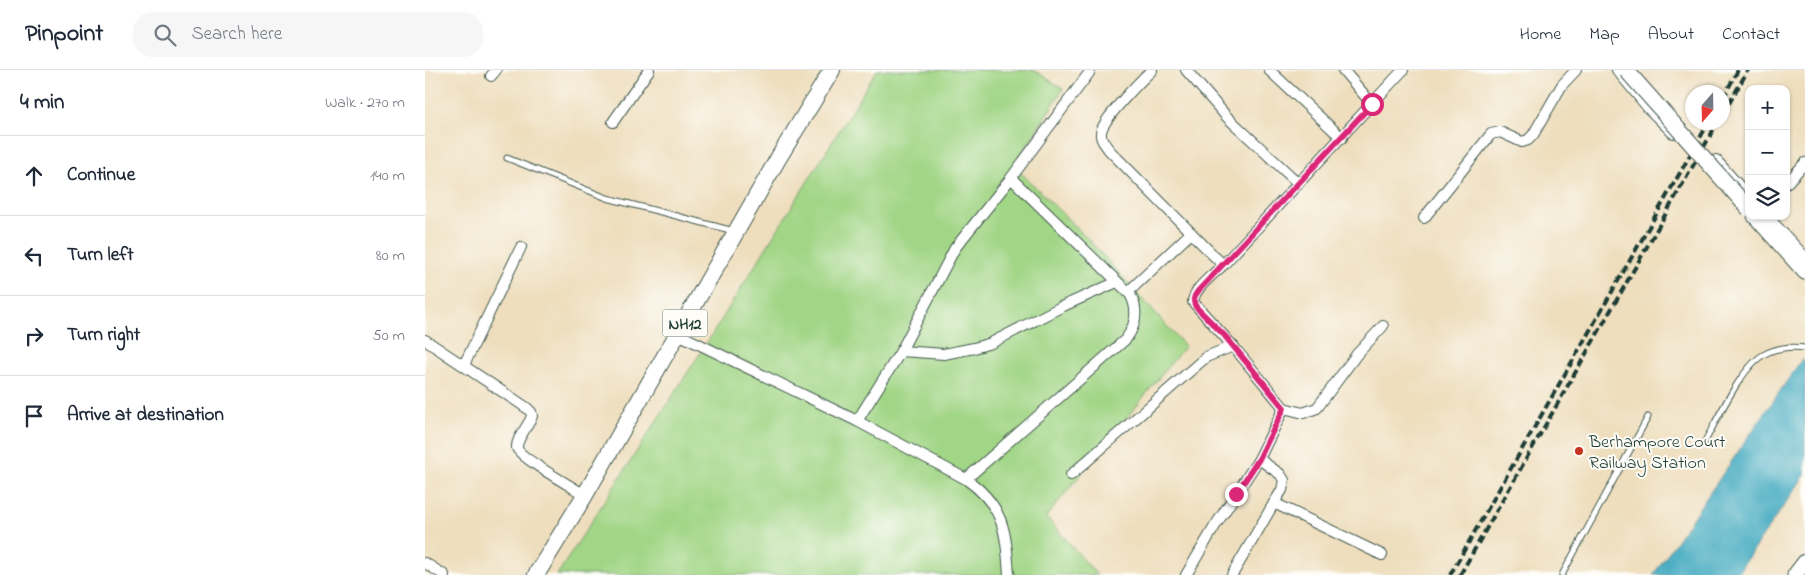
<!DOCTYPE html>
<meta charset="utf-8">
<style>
:root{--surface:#fff;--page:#f6f6f7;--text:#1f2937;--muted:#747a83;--line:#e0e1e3}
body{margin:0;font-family:"Indie Flower",sans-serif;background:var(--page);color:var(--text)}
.controls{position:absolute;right:15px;top:15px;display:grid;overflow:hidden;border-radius:10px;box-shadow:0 1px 4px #0004}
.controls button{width:45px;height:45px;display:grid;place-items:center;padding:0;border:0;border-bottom:1px solid var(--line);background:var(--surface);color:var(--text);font:25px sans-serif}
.compass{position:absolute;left:1260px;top:15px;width:45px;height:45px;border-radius:50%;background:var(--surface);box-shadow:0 1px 4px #0004;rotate:200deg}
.stop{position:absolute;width:15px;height:15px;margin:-11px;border:4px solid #db2777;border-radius:50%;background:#fff}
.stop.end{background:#db2777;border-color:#fff;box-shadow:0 1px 5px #0008}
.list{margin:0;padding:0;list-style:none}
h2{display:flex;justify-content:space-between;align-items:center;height:65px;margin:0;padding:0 20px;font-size:21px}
h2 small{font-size:16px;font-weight:400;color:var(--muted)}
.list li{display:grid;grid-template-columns:32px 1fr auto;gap:15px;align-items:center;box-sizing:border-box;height:80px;padding:0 20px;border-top:1px solid var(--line)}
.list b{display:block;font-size:19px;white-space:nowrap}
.list em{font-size:16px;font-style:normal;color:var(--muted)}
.icon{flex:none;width:28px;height:28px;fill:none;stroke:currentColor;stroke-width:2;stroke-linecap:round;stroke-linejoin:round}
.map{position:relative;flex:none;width:1380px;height:505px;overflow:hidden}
header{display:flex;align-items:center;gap:30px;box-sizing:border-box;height:70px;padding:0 25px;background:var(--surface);border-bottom:1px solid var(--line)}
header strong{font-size:24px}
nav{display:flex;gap:28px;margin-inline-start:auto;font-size:18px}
.search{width:350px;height:45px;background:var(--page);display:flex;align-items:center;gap:12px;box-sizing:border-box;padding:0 18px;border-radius:20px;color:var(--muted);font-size:19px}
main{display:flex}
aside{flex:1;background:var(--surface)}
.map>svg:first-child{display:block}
.green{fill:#a2d687;stroke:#608a5e}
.water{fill:#40a9c0;stroke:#30737a}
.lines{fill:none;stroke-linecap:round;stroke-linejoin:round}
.lane-casing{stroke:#3e5549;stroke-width:7}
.street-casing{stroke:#3e5549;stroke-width:12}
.secondary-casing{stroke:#3e5549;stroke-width:17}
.primary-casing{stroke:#3e5549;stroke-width:18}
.lane{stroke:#fff;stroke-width:5}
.street{stroke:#fff;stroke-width:10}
.secondary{stroke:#fff;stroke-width:15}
.primary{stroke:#fff;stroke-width:16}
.rail{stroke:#1f3d34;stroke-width:4;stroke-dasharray:8 4;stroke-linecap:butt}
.secondary-bridge-casing{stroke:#3e5549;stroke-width:17;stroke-linecap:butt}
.secondary-bridge{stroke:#fff;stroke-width:15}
.route{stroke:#db2777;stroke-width:6}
.poi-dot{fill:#c8321e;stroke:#fdfcf7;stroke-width:2}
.labels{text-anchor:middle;stroke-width:4;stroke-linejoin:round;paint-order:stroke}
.shield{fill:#fdfcf7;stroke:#62766e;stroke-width:1}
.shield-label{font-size:16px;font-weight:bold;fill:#1f3d34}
.poi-label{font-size:18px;fill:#1f3d34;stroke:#fdfcf7;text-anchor:start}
</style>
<header>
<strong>Pinpoint</strong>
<div class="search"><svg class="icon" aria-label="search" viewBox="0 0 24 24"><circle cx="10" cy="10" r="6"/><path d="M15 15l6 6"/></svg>Search here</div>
<nav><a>Home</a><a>Map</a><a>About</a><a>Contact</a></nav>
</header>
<main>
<aside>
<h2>4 min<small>Walk · 270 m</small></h2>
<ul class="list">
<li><svg class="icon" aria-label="ahead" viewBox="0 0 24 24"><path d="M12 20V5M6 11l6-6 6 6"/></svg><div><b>Continue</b></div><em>140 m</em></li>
<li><svg class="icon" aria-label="left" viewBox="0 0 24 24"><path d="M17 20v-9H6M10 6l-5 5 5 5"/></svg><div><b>Turn left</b></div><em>80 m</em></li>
<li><svg class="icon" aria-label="right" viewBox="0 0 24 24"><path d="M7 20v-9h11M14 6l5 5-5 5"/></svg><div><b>Turn right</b></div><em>50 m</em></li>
<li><svg class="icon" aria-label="arrive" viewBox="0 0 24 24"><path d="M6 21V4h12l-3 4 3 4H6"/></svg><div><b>Arrive at destination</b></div></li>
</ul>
</aside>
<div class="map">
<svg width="1380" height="505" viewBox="0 0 1380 505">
<rect width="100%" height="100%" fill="#fdfcf7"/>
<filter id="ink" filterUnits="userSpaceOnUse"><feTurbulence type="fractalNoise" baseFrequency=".02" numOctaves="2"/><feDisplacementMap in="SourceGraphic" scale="10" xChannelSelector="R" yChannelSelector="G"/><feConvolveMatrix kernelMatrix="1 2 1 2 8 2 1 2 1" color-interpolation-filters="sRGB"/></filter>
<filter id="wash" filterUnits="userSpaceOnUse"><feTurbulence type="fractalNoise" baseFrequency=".0096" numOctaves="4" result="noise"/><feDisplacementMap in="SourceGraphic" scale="20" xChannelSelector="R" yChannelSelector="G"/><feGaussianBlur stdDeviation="1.12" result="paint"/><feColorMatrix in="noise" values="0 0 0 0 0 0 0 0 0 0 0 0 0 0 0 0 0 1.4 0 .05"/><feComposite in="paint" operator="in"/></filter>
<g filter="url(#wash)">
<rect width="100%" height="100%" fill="#eedebd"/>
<path class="green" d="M452,0H609L638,19L589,96L662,168L760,276L621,447L672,505H132L285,268Z"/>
<path class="water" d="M1377,289L1380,292V405L1311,505H1228Z"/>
</g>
<g filter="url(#ink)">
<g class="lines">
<defs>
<g id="lane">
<path d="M82,88L182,128L309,161"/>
<path d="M1279,373C1292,350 1316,298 1338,285C1350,278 1366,276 1380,278"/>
<path d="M1137,505L1223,347"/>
</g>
<g id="street">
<path d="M727,0C716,10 676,51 676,63C675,70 681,75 684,80L798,195L978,0"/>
<path d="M761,0L802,47L873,113"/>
<path d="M844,0L917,68"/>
<path d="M918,0L947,34"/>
<path d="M1192,0L1224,39L1248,63"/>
<path d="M66,6L71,0"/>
<path d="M188,52L224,0"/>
<path d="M1291,90L1324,127"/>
<path d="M1361,114L1380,93"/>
<path d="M1342,146L1380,187"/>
<path d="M999,148L1066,64L1075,62L1097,72L1103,70L1108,65L1137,15L1151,0"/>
<path d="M703,222L766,163"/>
<path d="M253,264L432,351L541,409C579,436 581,461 584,505"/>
<path d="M0,270L102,338L106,342L107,346C104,356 91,368 92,378C94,387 149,418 160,425"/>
<path d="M808,276L859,338L834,389L855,404L859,410L857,420L849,433L957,485"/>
<path d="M476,281L519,284L549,278L566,273L636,237L692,212"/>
<path d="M39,295L96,177"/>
<path d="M859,338L878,343L892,338L932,284L958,256"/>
<path d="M432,351L476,281L530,178L586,108L664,3"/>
<path d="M646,405L781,287L808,276L768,232C769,218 788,205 798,195"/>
<path d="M541,409L701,269C711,255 714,240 705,224L586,108"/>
<path d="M0,493L19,505"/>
<path d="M761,505L790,456L834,389"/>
<path d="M807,505L849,433"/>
</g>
<g id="secondary">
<path d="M1330,146L1380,202"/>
<path d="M1370,505L1380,492"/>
</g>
<path id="primary" d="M111,505L160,425L354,87L407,0"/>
</defs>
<use href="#lane" class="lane-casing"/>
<use href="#street" class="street-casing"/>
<use href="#secondary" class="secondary-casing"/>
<use href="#primary" class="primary-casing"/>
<use href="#lane" class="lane"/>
<use href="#street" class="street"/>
<use href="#secondary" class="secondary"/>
<use href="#primary" class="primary"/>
<g class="rail">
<path d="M1298,28L1313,0"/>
<path d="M1298,44L1323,0"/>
<path d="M1025,505L1284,52"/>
<path d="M1035,505L1293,52"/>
</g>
<defs>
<path id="secondary-bridge" d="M1201,0L1324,139"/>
</defs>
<use href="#secondary-bridge" class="secondary-bridge-casing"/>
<use href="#secondary-bridge" class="secondary-bridge"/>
</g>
</g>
<g class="lines" filter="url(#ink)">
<path class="route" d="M811,424L834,389L859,338L800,266L771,237C767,230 769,226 774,220L947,34"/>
</g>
<circle class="poi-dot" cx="1154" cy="381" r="5"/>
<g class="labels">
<rect class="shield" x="237.5" y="239.5" width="45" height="27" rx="4"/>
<g class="shield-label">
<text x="260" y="259">NH12</text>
</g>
<g class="poi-label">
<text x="1164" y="377">Berhampore Court<tspan x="1164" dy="21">Railway Station</tspan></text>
</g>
</g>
</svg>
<div class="controls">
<button>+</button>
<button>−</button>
<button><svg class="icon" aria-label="layers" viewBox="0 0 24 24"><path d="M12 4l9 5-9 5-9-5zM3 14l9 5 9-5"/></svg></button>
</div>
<svg class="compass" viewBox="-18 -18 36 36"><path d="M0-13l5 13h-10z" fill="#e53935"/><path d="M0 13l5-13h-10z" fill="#747a83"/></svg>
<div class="stop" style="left:947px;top:34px"></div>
<div class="stop end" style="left:811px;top:424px"></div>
</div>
</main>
